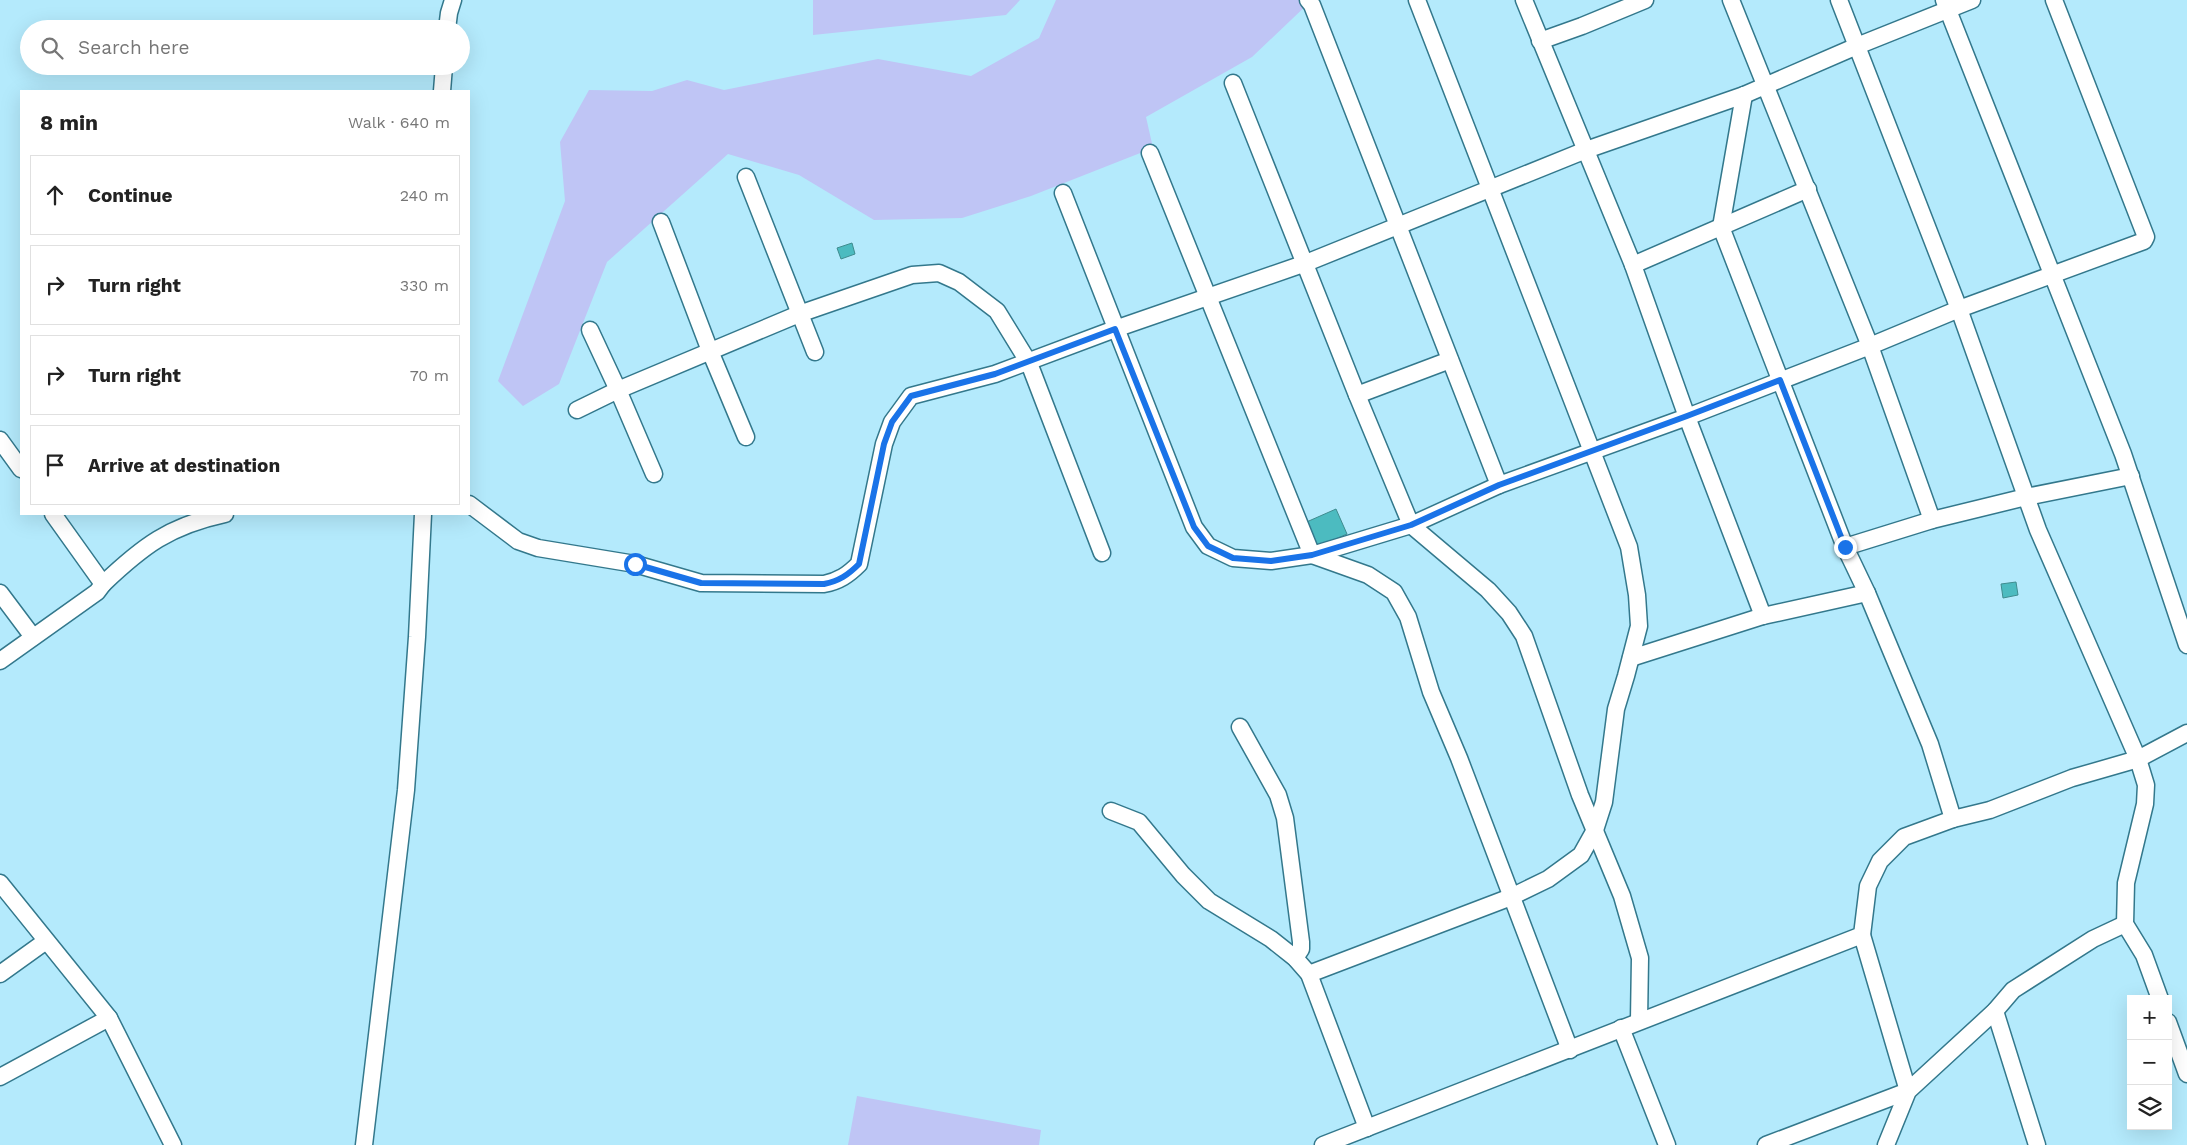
<!DOCTYPE html>
<meta charset="utf-8">
<style>
:root{--surface:#fff;--page:#f2f2f2;--text:#222;--muted:#767676;--line:#e0e0e0}
body{margin:0;font-family:"Work Sans",sans-serif;background:var(--page);color:var(--text)}
.controls{position:absolute;right:15px;bottom:15px;display:grid;overflow:hidden;border-radius:0px;box-shadow:0 5px 20px #0002}
.controls button{width:45px;height:45px;display:grid;place-items:center;padding:0;border:0;border-bottom:1px solid var(--line);background:var(--surface);color:var(--text);font:25px sans-serif}
.stop{position:absolute;width:15px;height:15px;margin:-11px;border:4px solid #1a73e8;border-radius:50%;background:#fff}
.stop.end{background:#1a73e8;border-color:#fff;box-shadow:0 1px 5px #0008}
.list{margin:0;padding:0;list-style:none}
h2{display:flex;justify-content:space-between;align-items:center;height:65px;margin:0;padding:0 20px;font-size:21px}
h2 small{font-size:16px;font-weight:400;color:var(--muted)}
.list li{display:grid;grid-template-columns:32px 1fr auto;gap:15px;align-items:center;box-sizing:border-box;height:80px;margin:0 10px 10px;padding:0 10px;border:1px solid var(--line);border-radius:0px}
.list b{display:block;font-size:19px;white-space:nowrap}
.list em{font-size:16px;font-style:normal;color:var(--muted)}
.icon{flex:none;width:28px;height:28px;fill:none;stroke:currentColor;stroke-width:2;stroke-linecap:round;stroke-linejoin:round}
.map{position:relative;flex:none;width:2187px;height:1145px;overflow:hidden}
.search{position:absolute;background:var(--surface);box-shadow:0 5px 20px #0002;left:20px;top:20px;width:450px;height:55px;display:flex;align-items:center;gap:12px;box-sizing:border-box;padding:0 18px;border-radius:28px;color:var(--muted);font-size:19px}
.panel{position:absolute;background:var(--surface);box-shadow:0 5px 20px #0002;left:20px;top:90px;width:450px;height:425px;border-radius:0px}
.map>svg:first-child{display:block}
.green{fill:#bfc5f5}
.building{fill:#4cbbc0;stroke:#3f8c8f}
.lines{fill:none;stroke-linecap:round;stroke-linejoin:round}
.street-casing{stroke:#33788c;stroke-width:19}
.street{stroke:#fff;stroke-width:16}
.route{stroke:#1a73e8;stroke-width:6}
</style>
<div class="map">
<svg width="2187" height="1145" viewBox="0 0 2187 1145">
<rect width="100%" height="100%" fill="#b4eafc"/>
<g class="green">
<path d="M813,0H1020L1006,15L813,35Z"/>
<path d="M1056,0H1312L1252,57L1146,117L1153,148L1031,196L962,218L874,220L799,175L728,154L607,262L559,384L523,406L498,381L565,201L560,142L589,90L652,91L687,80L724,90L878,59L971,76L1039,38Z"/>
<path d="M857,1096L1041,1130L1039,1145H848Z"/>
</g>
<g class="building">
<path d="M852,243L855,254L841,259L837,248Z"/>
<path d="M1336,509L1347,534L1313,549L1302,524Z"/>
<path d="M2016,582L2018,595L2003,598L2001,584Z"/>
</g>
<g class="lines">
<defs>
<g id="street">
<path d="M1308,0L1312,5L1499,485L1687,417L1870,346L1959,309L2144,241L2146,237L2054,0"/>
<path d="M1524,0L1633,265L1687,417L1763,616"/>
<path d="M1731,0L1870,346L1932,520"/>
<path d="M1839,0L1959,309L2038,530L2138,759L2146,785L2145,804L2126,883L2125,924L2144,955L2160,999"/>
<path d="M1944,0L2123,454L2187,645"/>
<path d="M447,29L449,13L453,0"/>
<path d="M1540,41L1582,26L1645,0"/>
<path d="M1233,83L1357,395L1411,525L1488,590L1509,613L1524,636L1580,795L1622,896L1640,958L1639,1021"/>
<path d="M442,91L444,66"/>
<path d="M1150,153L1312,555L1368,575L1394,592L1408,617L1431,692L1459,758L1570,1050"/>
<path d="M746,177L815,352"/>
<path d="M1063,193L1194,527L1208,546L1233,558L1271,561L1312,555L1411,525L1499,485"/>
<path d="M661,222L710,351L746,437"/>
<path d="M1633,265L1808,189"/>
<path d="M590,330L618,390L654,474"/>
<path d="M1357,395L1450,360"/>
<path d="M577,410L618,390L799,314L912,275L939,273L959,282L997,311L1029,363L1102,553"/>
<path d="M0,440L21,469"/>
<path d="M469,504L518,541L538,548L635,564L701,583L824,584C839,581 848,575 859,564L884,444L892,422L911,396L995,374L1115,329L1306,263L1586,150L1744,95L1857,46L1972,0"/>
<path d="M1845,547L1932,520L2026,497L2131,476"/>
<path d="M103,584C143,546 169,526 225,514"/>
<path d="M0,593L33,637"/>
<path d="M1631,658L1763,616L1867,593"/>
<path d="M0,661L97,592L103,584L53,514"/>
<path d="M1240,727L1278,795L1285,818L1301,942V949L1295,958"/>
<path d="M1111,811L1139,822L1183,875L1209,901L1271,939L1295,958L1309,974L1367,1128"/>
<path d="M1953,819L1990,810L2072,778L2138,759L2187,733"/>
<path d="M0,883L109,1018L173,1145"/>
<path d="M0,974L46,941"/>
<path d="M1309,974L1511,897L1548,879L1581,855L1595,830L1604,802L1616,709L1626,676L1639,626L1637,595L1629,547L1417,0"/>
<path d="M1995,1011L2037,1145"/>
<path d="M2168,1022L2187,1074"/>
<path d="M1621,1028L1667,1145"/>
<path d="M0,1077L109,1018"/>
<path d="M364,1145L406,790L417,637L423,514"/>
<path d="M1323,1145L1862,935L1868,886L1880,861L1904,837L1953,819L1930,744L1867,593L1845,547L1721,227L1744,95"/>
<path d="M1766,1145L1908,1091L1862,935"/>
<path d="M1886,1145L1908,1091L1995,1011L2013,990L2093,939L2125,924"/>
</g>
</defs>
<use href="#street" class="street-casing"/>
<use href="#street" class="street"/>
</g>
<g class="lines">
<path class="route" d="M635,564L701,583L824,584C839,581 848,575 859,564L884,444L892,422L911,396L995,374L1115,329L1194,527L1208,546L1233,558L1271,561L1312,555L1411,525L1499,485L1687,416L1780,380L1845,547"/>
</g>
</svg>
<div class="controls">
<button>+</button>
<button>−</button>
<button><svg class="icon" aria-label="layers" viewBox="0 0 24 24"><path d="M12 4l9 5-9 5-9-5zM3 14l9 5 9-5"/></svg></button>
</div>
<div class="stop" style="left:635px;top:564px"></div>
<div class="stop end" style="left:1845px;top:547px"></div>
<div class="search"><svg class="icon" aria-label="search" viewBox="0 0 24 24"><circle cx="10" cy="10" r="6"/><path d="M15 15l6 6"/></svg>Search here</div>
<section class="panel">
<h2>8 min<small>Walk · 640 m</small></h2>
<ul class="list">
<li><svg class="icon" aria-label="ahead" viewBox="0 0 24 24"><path d="M12 20V5M6 11l6-6 6 6"/></svg><div><b>Continue</b></div><em>240 m</em></li>
<li><svg class="icon" aria-label="right" viewBox="0 0 24 24"><path d="M7 20v-9h11M14 6l5 5-5 5"/></svg><div><b>Turn right</b></div><em>330 m</em></li>
<li><svg class="icon" aria-label="right" viewBox="0 0 24 24"><path d="M7 20v-9h11M14 6l5 5-5 5"/></svg><div><b>Turn right</b></div><em>70 m</em></li>
<li><svg class="icon" aria-label="arrive" viewBox="0 0 24 24"><path d="M6 21V4h12l-3 4 3 4H6"/></svg><div><b>Arrive at destination</b></div></li>
</ul>
</section>
</div>
